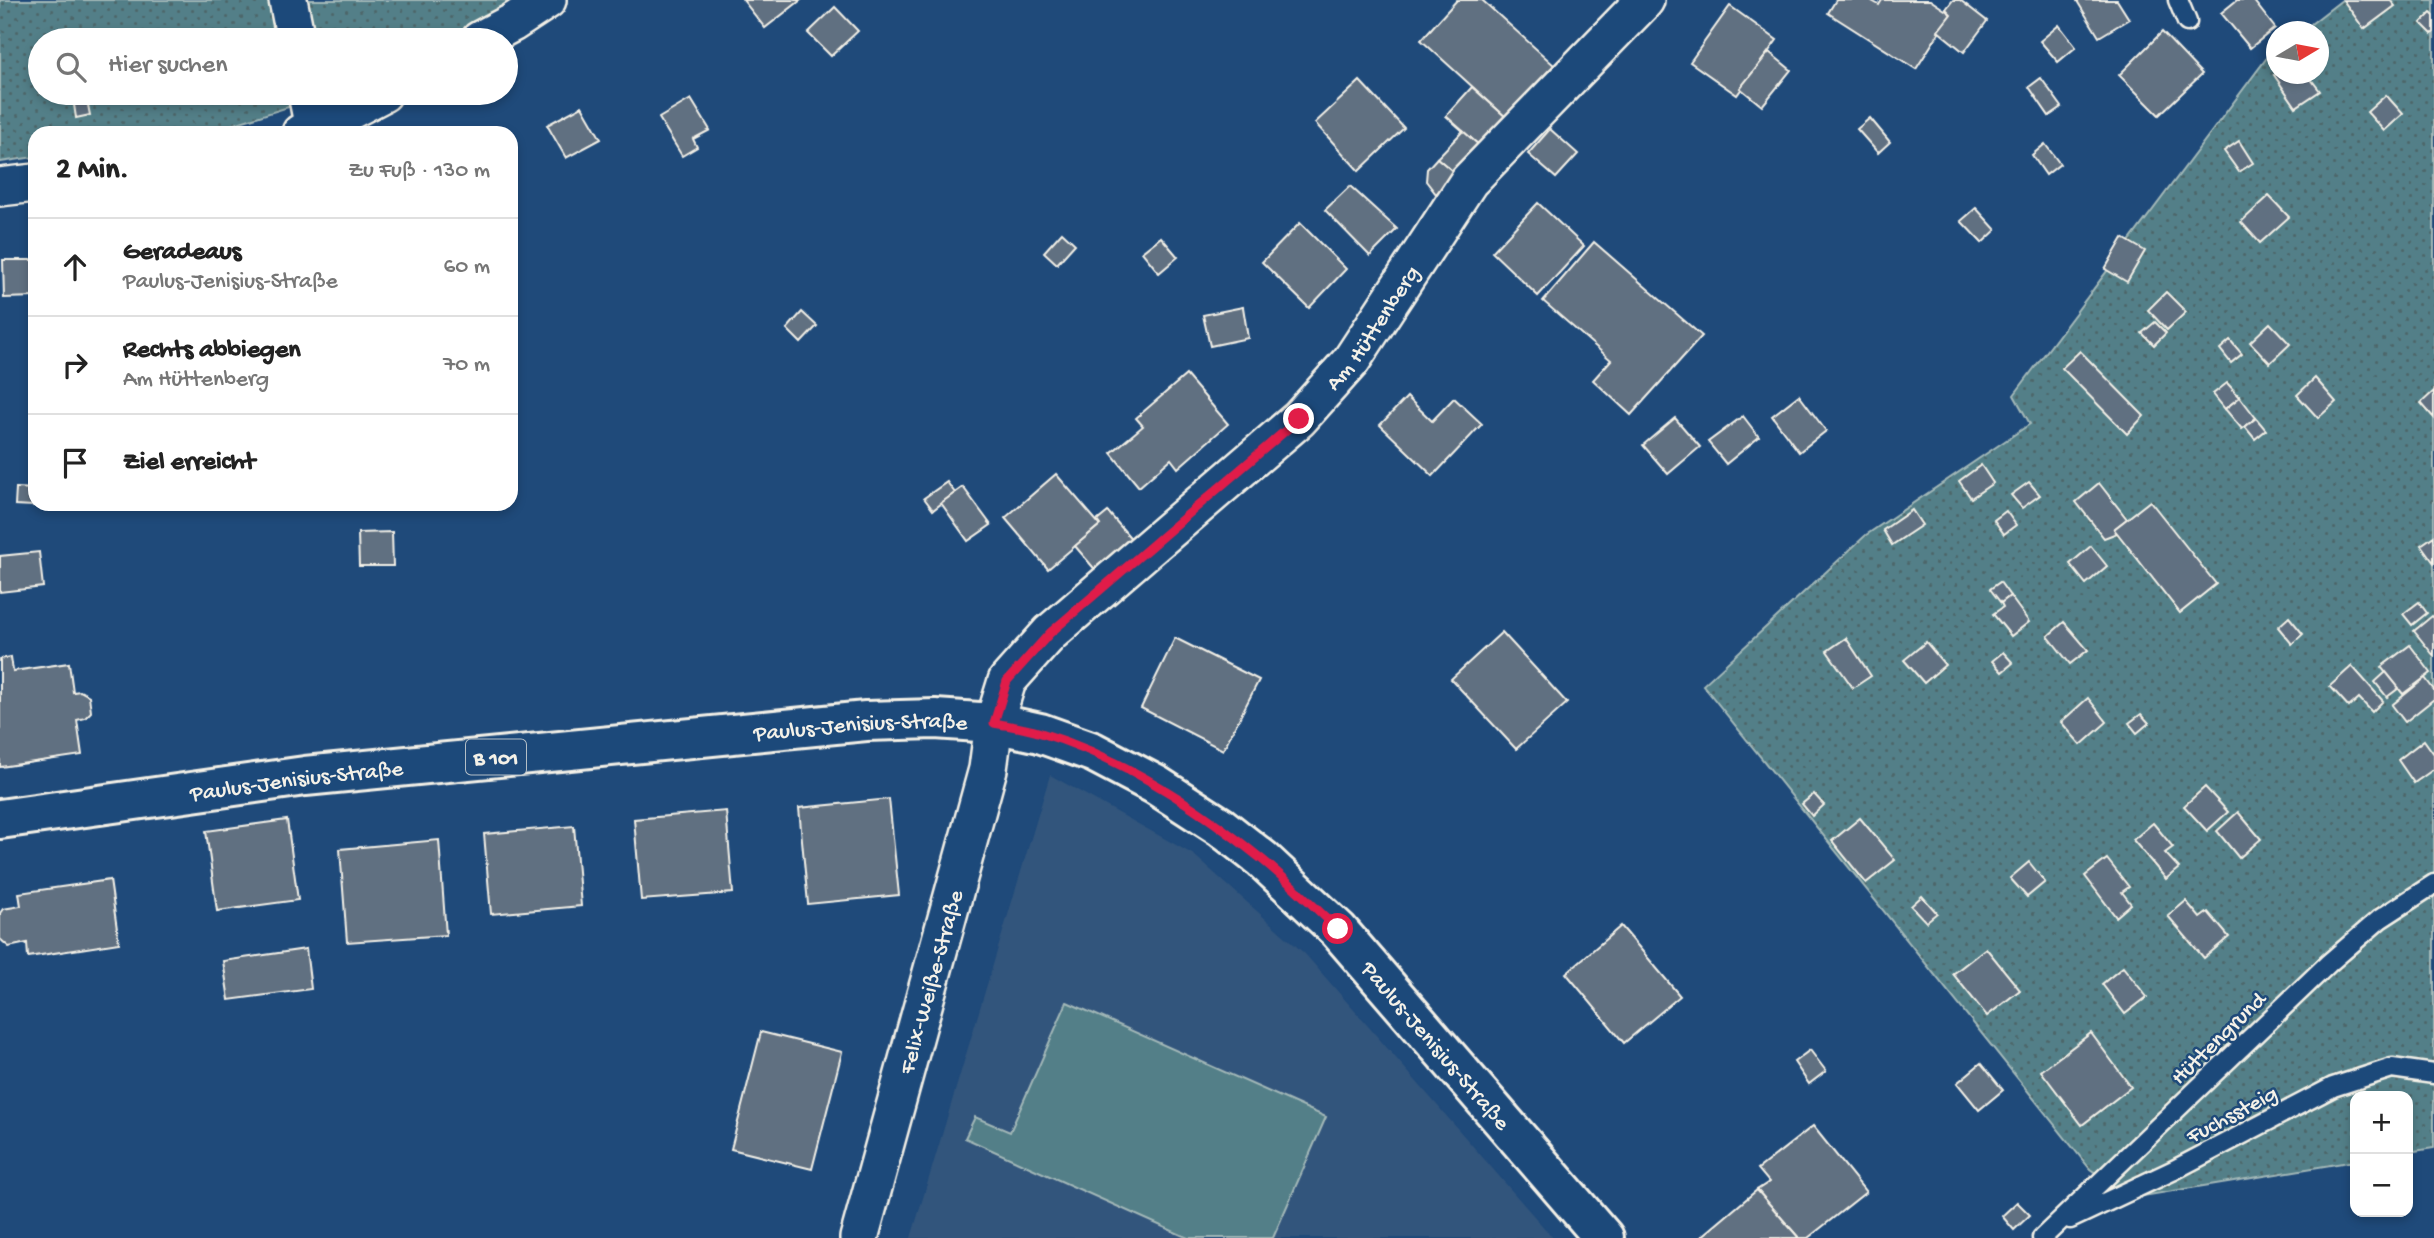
<!DOCTYPE html>
<html lang="de">
<meta charset="utf-8">
<style>
:root{--surface:#fff;--page:#f2f2f2;--text:#222;--muted:#767676;--line:#e0e0e0}
body{margin:0;font-family:"Gochi Hand",sans-serif;background:var(--page);color:var(--text)}
.controls{position:absolute;right:21px;bottom:21px;display:grid;overflow:hidden;border-radius:14px;box-shadow:0 4px 10px #0003}
.controls button{width:63px;height:63px;display:grid;place-items:center;padding:0;border:0;border-bottom:2px solid var(--line);background:var(--surface);color:var(--text);font:35px sans-serif}
.compass{position:absolute;left:2266px;top:21px;width:63px;height:63px;border-radius:50%;background:var(--surface);box-shadow:0 4px 10px #0003;rotate:80deg}
.stop{position:absolute;width:21px;height:21px;margin:-16px;border:5px solid #e11d48;border-radius:50%;background:#fff}
.stop.end{background:#e11d48;border-color:#fff;box-shadow:0 2px 7px #0008}
.list{margin:0;padding:0;list-style:none}
h2{display:flex;justify-content:space-between;align-items:center;height:91px;margin:0;padding:0 28px;font-size:30px}
h2 small{font-size:23px;font-weight:400;color:var(--muted)}
.list li{display:grid;grid-template-columns:46px 1fr auto;gap:21px;align-items:center;box-sizing:border-box;height:98px;padding:0 28px;border-top:2px solid var(--line)}
.list b{display:block;font-size:26px;white-space:nowrap}
.list p{margin:0;font-size:23px;white-space:nowrap;color:var(--muted)}
.list em{font-size:23px;font-style:normal;color:var(--muted)}
.icon{flex:none;width:38px;height:38px;fill:none;stroke:currentColor;stroke-width:2;stroke-linecap:round;stroke-linejoin:round}
.map{position:relative;flex:none;width:2434px;height:1238px;overflow:hidden}
.search{position:absolute;background:var(--surface);box-shadow:0 4px 10px #0003;left:28px;top:28px;width:490px;height:77px;display:flex;align-items:center;gap:18px;box-sizing:border-box;padding:0 24px;border-radius:38px;color:var(--muted);font-size:26px}
.panel{position:absolute;background:var(--surface);box-shadow:0 4px 10px #0003;left:28px;top:126px;width:490px;height:385px;border-radius:21px}
.map>svg:first-child{display:block}
.built{fill:#33557c}
.grass{fill:#527f88;stroke:#a3b8b8;stroke-width:2}
.garden{fill:url(#garden-dots);stroke:#a3b8b8;stroke-width:2}
.building{fill:#617081;stroke:#f4f1e8;stroke-width:2}
.lines{fill:none;stroke-linecap:round;stroke-linejoin:round}
.service-casing{stroke:#f4f1e8;stroke-width:23}
.minor-casing{stroke:#f4f1e8;stroke-width:42}
.primary-casing{stroke:#f4f1e8;stroke-width:44}
.service{stroke:#1f4a7a;stroke-width:18}
.minor{stroke:#1f4a7a;stroke-width:37}
.primary{stroke:#1f4a7a;stroke-width:38}
.route{stroke:#e11d48;stroke-width:9}
.labels{text-anchor:middle;stroke-width:5;stroke-linejoin:round;paint-order:stroke}
.shield{fill:#1f4a7a;stroke:#b4bfc7;stroke-width:2}
.shield-label{font-size:21px;font-weight:bold;fill:#f4f1e8}
.street-label{font-size:23px;fill:#f4f1e8;stroke:#1f4a7a}
</style>
<div class="map">
<svg width="2434" height="1238" viewBox="0 0 2434 1238">
<defs>
<pattern id="garden-dots" width="8" height="8" patternUnits="userSpaceOnUse" patternTransform="scale(1.75)"><rect width="8" height="8" fill="#527f88"/><path d="M2 2h.1M6 6h.1" fill="none" stroke="#4e666a" stroke-width="1.8" stroke-linecap="round"/></pattern>
</defs>
<rect width="100%" height="100%" fill="#1f4a7a"/>
<filter id="ink" filterUnits="userSpaceOnUse"><feTurbulence type="fractalNoise" baseFrequency=".0143" numOctaves="2"/><feDisplacementMap in="SourceGraphic" scale="14" xChannelSelector="R" yChannelSelector="G"/><feConvolveMatrix kernelMatrix="1 2 1 2 8 2 1 2 1" color-interpolation-filters="sRGB"/></filter>
<g filter="url(#ink)">
<path class="built" d="M1050,775L1194,855L1305,954L1553,1238H911Z"/>
<path class="grass" d="M1067,1002L1326,1117L1273,1238H1188L965,1138L975,1117L1010,1132Z"/>
<g class="garden">
<path d="M0,0H518L493,18L446,40H40V93H333L215,130L194,133H35V157L0,162Z"/>
<path d="M2342,0H2434V1148L2408,1152V1096H2355V1161L2131,1198L2090,1169L1703,685L1866,535L2030,424L2014,395L2266,59L2276,51V74H2318V32L2302,31Z"/>
</g>
<g class="building">
<path d="M743,0H801L765,28Z"/>
<path d="M1457,0H1482L1555,66L1508,119L1421,40Z"/>
<path d="M1836,0H1870L1879,5L1882,0H1930L1951,14L1916,69L1828,13Z"/>
<path d="M1953,0H1960L1987,21L1964,52L1938,31L1951,14L1946,9Z"/>
<path d="M2079,0H2117L2129,19L2099,37L2077,1Z"/>
<path d="M2237,0H2253L2275,28L2250,48L2221,13Z"/>
<path d="M2343,0H2390L2395,6L2364,29Z"/>
<path d="M1730,6L1777,40L1737,95L1690,62Z"/>
<path d="M835,7L858,31L831,56L808,33Z"/>
<path d="M2431,13L2434,16V32L2432,34L2421,23Z"/>
<path d="M2059,25L2076,47L2058,62L2040,41Z"/>
<path d="M253,31L255,40H229V38Z"/>
<path d="M2162,32L2202,74L2159,115L2119,75Z"/>
<path d="M1769,52L1791,70L1762,106L1740,88Z"/>
<path d="M2277,74H2307L2320,91L2296,107L2274,75Z"/>
<path d="M2041,78L2062,107L2049,116L2029,87Z"/>
<path d="M1360,81L1404,128L1359,171L1315,123Z"/>
<path d="M1472,87L1508,119L1481,147L1446,116Z"/>
<path d="M86,95L90,115L76,118L73,98Z"/>
<path d="M2386,95L2403,114L2384,131L2367,112Z"/>
<path d="M691,99L710,130L693,139L697,147L682,156L659,118Z"/>
<path d="M582,106L601,139L566,158L547,125Z"/>
<path d="M1870,118L1890,142L1878,153L1857,129Z"/>
<path d="M1550,129L1578,154L1556,178L1528,154Z"/>
<path d="M1463,131L1481,147L1456,174L1437,158Z"/>
<path d="M2239,141L2253,163L2239,172L2224,151Z"/>
<path d="M2045,144L2060,164L2046,175L2032,155Z"/>
<path d="M1437,158L1456,174L1436,194L1426,181L1427,169Z"/>
<path d="M1350,186L1397,229L1370,256L1325,210Z"/>
<path d="M2269,196L2289,217L2260,243L2241,222Z"/>
<path d="M1538,203L1584,246L1538,296L1492,252Z"/>
<path d="M1976,208L1996,230L1982,243L1961,221Z"/>
<path d="M1300,223L1346,269L1309,308L1262,262Z"/>
<path d="M1062,232L1075,244L1057,264L1044,252Z"/>
<path d="M1161,237L1178,257L1159,273L1142,252Z"/>
<path d="M2123,238L2145,251L2127,282L2105,269Z"/>
<path d="M1594,242L1702,336L1631,415L1593,380L1611,360L1543,301Z"/>
<path d="M3,260H35V297L4,298Z"/>
<path d="M2166,292L2186,312L2167,330L2148,310Z"/>
<path d="M1243,307L1248,338L1210,346L1203,315Z"/>
<path d="M802,312L817,326L801,343L787,329Z"/>
<path d="M2155,322L2166,333L2154,345L2142,333Z"/>
<path d="M2270,323L2290,344L2270,363L2250,342Z"/>
<path d="M2230,340L2242,354L2231,363L2220,349Z"/>
<path d="M2080,351L2144,416L2127,434L2062,368Z"/>
<path d="M1186,375L1228,424L1178,468L1171,459L1139,487L1111,453L1143,426L1136,418Z"/>
<path d="M2315,378L2336,402L2318,418L2297,395Z"/>
<path d="M2227,383L2240,397L2225,409L2213,394Z"/>
<path d="M2434,391V418L2421,403Z"/>
<path d="M1799,395L1826,431L1799,452L1772,416Z"/>
<path d="M1407,397L1432,421L1454,398L1482,424L1433,476L1380,425Z"/>
<path d="M2240,397L2256,418L2242,429L2225,409Z"/>
<path d="M1743,416L1759,437L1726,464L1708,442Z"/>
<path d="M1675,418L1700,447L1668,474L1643,445Z"/>
<path d="M2256,418L2266,430L2255,439L2245,427Z"/>
<path d="M1981,465L1993,483L1971,498L1959,481Z"/>
<path d="M1056,474L1100,525L1048,569L1005,518Z"/>
<path d="M947,482L955,493L933,510L924,498Z"/>
<path d="M2029,482L2040,495L2022,508L2011,495Z"/>
<path d="M2099,483L2127,519L2114,529L2117,533L2104,538L2076,502Z"/>
<path d="M963,487L991,525L968,541L941,503Z"/>
<path d="M16,488L35,489L33,506L15,505Z"/>
<path d="M2150,501L2216,584L2180,613L2114,529Z"/>
<path d="M1912,510L1922,525L1892,545L1883,530Z"/>
<path d="M2006,511L2016,525L2004,534L1994,520Z"/>
<path d="M1108,512L1134,542L1098,573L1075,546L1100,525L1097,521Z"/>
<path d="M392,532L393,566H359L358,533Z"/>
<path d="M2434,536V563L2421,545Z"/>
<path d="M2091,546L2107,566L2086,584L2070,564Z"/>
<path d="M39,552L43,587L0,592V556Z"/>
<path d="M2000,582L2010,596L2001,603L1990,589Z"/>
<path d="M2010,596L2029,622L2011,636L1993,614L2003,607L2001,603Z"/>
<path d="M2419,602L2427,613L2412,625L2403,614Z"/>
<path d="M2432,616L2434,618V656L2414,631Z"/>
<path d="M2289,617L2303,634L2292,644L2278,627Z"/>
<path d="M2064,622L2088,650L2070,664L2048,636Z"/>
<path d="M1502,632L1567,703L1516,749L1451,679Z"/>
<path d="M1175,638L1259,680L1223,750L1141,708Z"/>
<path d="M1846,638L1871,676L1853,688L1827,651Z"/>
<path d="M1926,642L1945,665L1924,683L1904,660Z"/>
<path d="M2410,645L2431,673L2403,694L2381,667Z"/>
<path d="M2003,652L2013,663L2002,672L1992,661Z"/>
<path d="M11,657L13,671L69,663L73,692L80,691L89,696L91,712L85,718L77,720L82,755L0,767V659Z"/>
<path d="M2352,666L2383,701L2372,712L2359,698L2349,707L2330,686Z"/>
<path d="M2386,672L2399,688L2387,697L2375,682Z"/>
<path d="M2425,678L2434,690V699L2405,722L2392,705Z"/>
<path d="M2088,698L2107,722L2081,745L2061,722Z"/>
<path d="M2141,714L2149,723L2137,733L2129,723Z"/>
<path d="M2424,740L2434,754V769L2414,783L2398,760Z"/>
<path d="M2205,787L2228,812L2207,831L2184,806Z"/>
<path d="M1814,794L1824,805L1812,816L1802,804Z"/>
<path d="M889,799L899,895L808,904L799,808Z"/>
<path d="M726,811L733,893L641,900L634,819Z"/>
<path d="M2238,812L2261,839L2239,858L2217,831Z"/>
<path d="M1860,818L1895,860L1866,883L1832,841Z"/>
<path d="M287,820L298,900L217,911L206,831Z"/>
<path d="M2153,823L2173,847L2165,853L2179,868L2166,879L2133,840Z"/>
<path d="M574,826L581,906L491,914L484,834Z"/>
<path d="M439,840L446,935L347,942L340,849Z"/>
<path d="M2107,859L2129,887L2122,892L2131,904L2116,917L2085,876Z"/>
<path d="M2029,862L2045,882L2027,897L2010,878Z"/>
<path d="M110,880L119,943L28,957L27,943L9,947L0,939V913L3,909L21,906L19,893Z"/>
<path d="M1922,896L1937,913L1926,922L1911,906Z"/>
<path d="M2186,901L2200,918L2208,912L2229,937L2204,958L2168,916Z"/>
<path d="M1621,926L1680,996L1624,1043L1566,973Z"/>
<path d="M1986,948L2020,990L1987,1016L1953,974Z"/>
<path d="M306,949L311,989L229,1000L223,961Z"/>
<path d="M2123,967L2147,997L2125,1014L2102,984Z"/>
<path d="M761,1032L842,1052L812,1169L731,1149Z"/>
<path d="M2091,1033L2131,1087L2082,1125L2041,1071Z"/>
<path d="M1810,1050L1826,1071L1809,1084L1794,1062Z"/>
<path d="M1981,1063L2003,1090L1979,1110L1957,1083Z"/>
<path d="M1813,1126L1866,1192L1808,1238H1799L1757,1190L1769,1182L1758,1169Z"/>
<path d="M1757,1190L1799,1238H1700Z"/>
<path d="M2017,1202L2030,1215L2014,1230L2002,1216Z"/>
</g>
<g class="lines">
<defs>
<g id="service">
<path d="M2178,0L2187,22"/>
<path d="M2070,1219L2174,1170L2333,1087L2392,1068L2434,1074"/>
<path d="M2042,1238L2329,963L2380,919L2434,884"/>
</g>
<g id="minor">
<path d="M288,0L296,40"/>
<path d="M480,40L512,23L547,0"/>
<path d="M307,93L314,129"/>
<path d="M301,133L314,129L383,93"/>
<path d="M0,187L35,183"/>
<path id="s1" d="M859,1238L988,769L994,723L1007,681L1050,633L1299,419L1351,361L1469,181L1645,0"/>
</g>
<g id="primary">
<path id="s2" d="M0,819L305,776L866,721L935,719L994,723L1040,733L1093,752L1156,785L1221,827L1262,859L1338,930L1604,1238"/>
</g>
</defs>
<use href="#service" class="service-casing"/>
<use href="#minor" class="minor-casing"/>
<use href="#primary" class="primary-casing"/>
<use href="#service" class="service"/>
<use href="#minor" class="minor"/>
<use href="#primary" class="primary"/>
</g>
</g>
<g class="lines" filter="url(#ink)">
<path class="route" d="M1299,419L1050,633L1007,681L994,723C1009,726 1026,728 1041,733C1121,757 1195,805 1259,857C1287,879 1312,905 1338,929"/>
</g>
<g class="labels">
<rect class="shield" x="466" y="739.5" width="60" height="35" rx="5"/>
<g class="shield-label">
<text x="496" y="764">B 101</text>
</g>
<g class="street-label">
<text dy="8" stroke="none"><textPath href="#s1" startOffset="1087">Am Hüttenberg</textPath></text>
<text dy="8" stroke="none"><textPath href="#s2" startOffset="866">Paulus-Jenisius-Straße</textPath></text>
<text dy="8" stroke="none"><textPath href="#s2" startOffset="299">Paulus-Jenisius-Straße</textPath></text>
<text dy="8" stroke="none"><textPath href="#s1" startOffset="266">Felix-Weiße-Straße</textPath></text>
<text transform="translate(2217 1037) rotate(-44)" y="8">Hüttengrund</text>
<text dy="8" stroke="none"><textPath href="#s2" startOffset="1559">Paulus-Jenisius-Straße</textPath></text>
<text transform="translate(2231 1113) rotate(-28)" y="8">Fuchssteig</text>
</g>
</g>
</svg>
<div class="controls">
<button>+</button>
<button>−</button>
</div>
<svg class="compass" viewBox="-18 -18 36 36"><path d="M0-13l5 13h-10z" fill="#e53935"/><path d="M0 13l5-13h-10z" fill="#767676"/></svg>
<div class="stop" style="left:1338px;top:929px"></div>
<div class="stop end" style="left:1299px;top:419px"></div>
<div class="search"><svg class="icon" aria-label="search" viewBox="0 0 24 24"><circle cx="10" cy="10" r="6"/><path d="M15 15l6 6"/></svg>Hier suchen</div>
<section class="panel">
<h2>2 Min.<small>Zu Fuß · 130 m</small></h2>
<ul class="list">
<li><svg class="icon" aria-label="ahead" viewBox="0 0 24 24"><path d="M12 20V5M6 11l6-6 6 6"/></svg><div><b>Geradeaus</b><p>Paulus-Jenisius-Straße</p></div><em>60 m</em></li>
<li><svg class="icon" aria-label="right" viewBox="0 0 24 24"><path d="M7 20v-9h11M14 6l5 5-5 5"/></svg><div><b>Rechts abbiegen</b><p>Am Hüttenberg</p></div><em>70 m</em></li>
<li><svg class="icon" aria-label="arrive" viewBox="0 0 24 24"><path d="M6 21V4h12l-3 4 3 4H6"/></svg><div><b>Ziel erreicht</b></div></li>
</ul>
</section>
</div>
